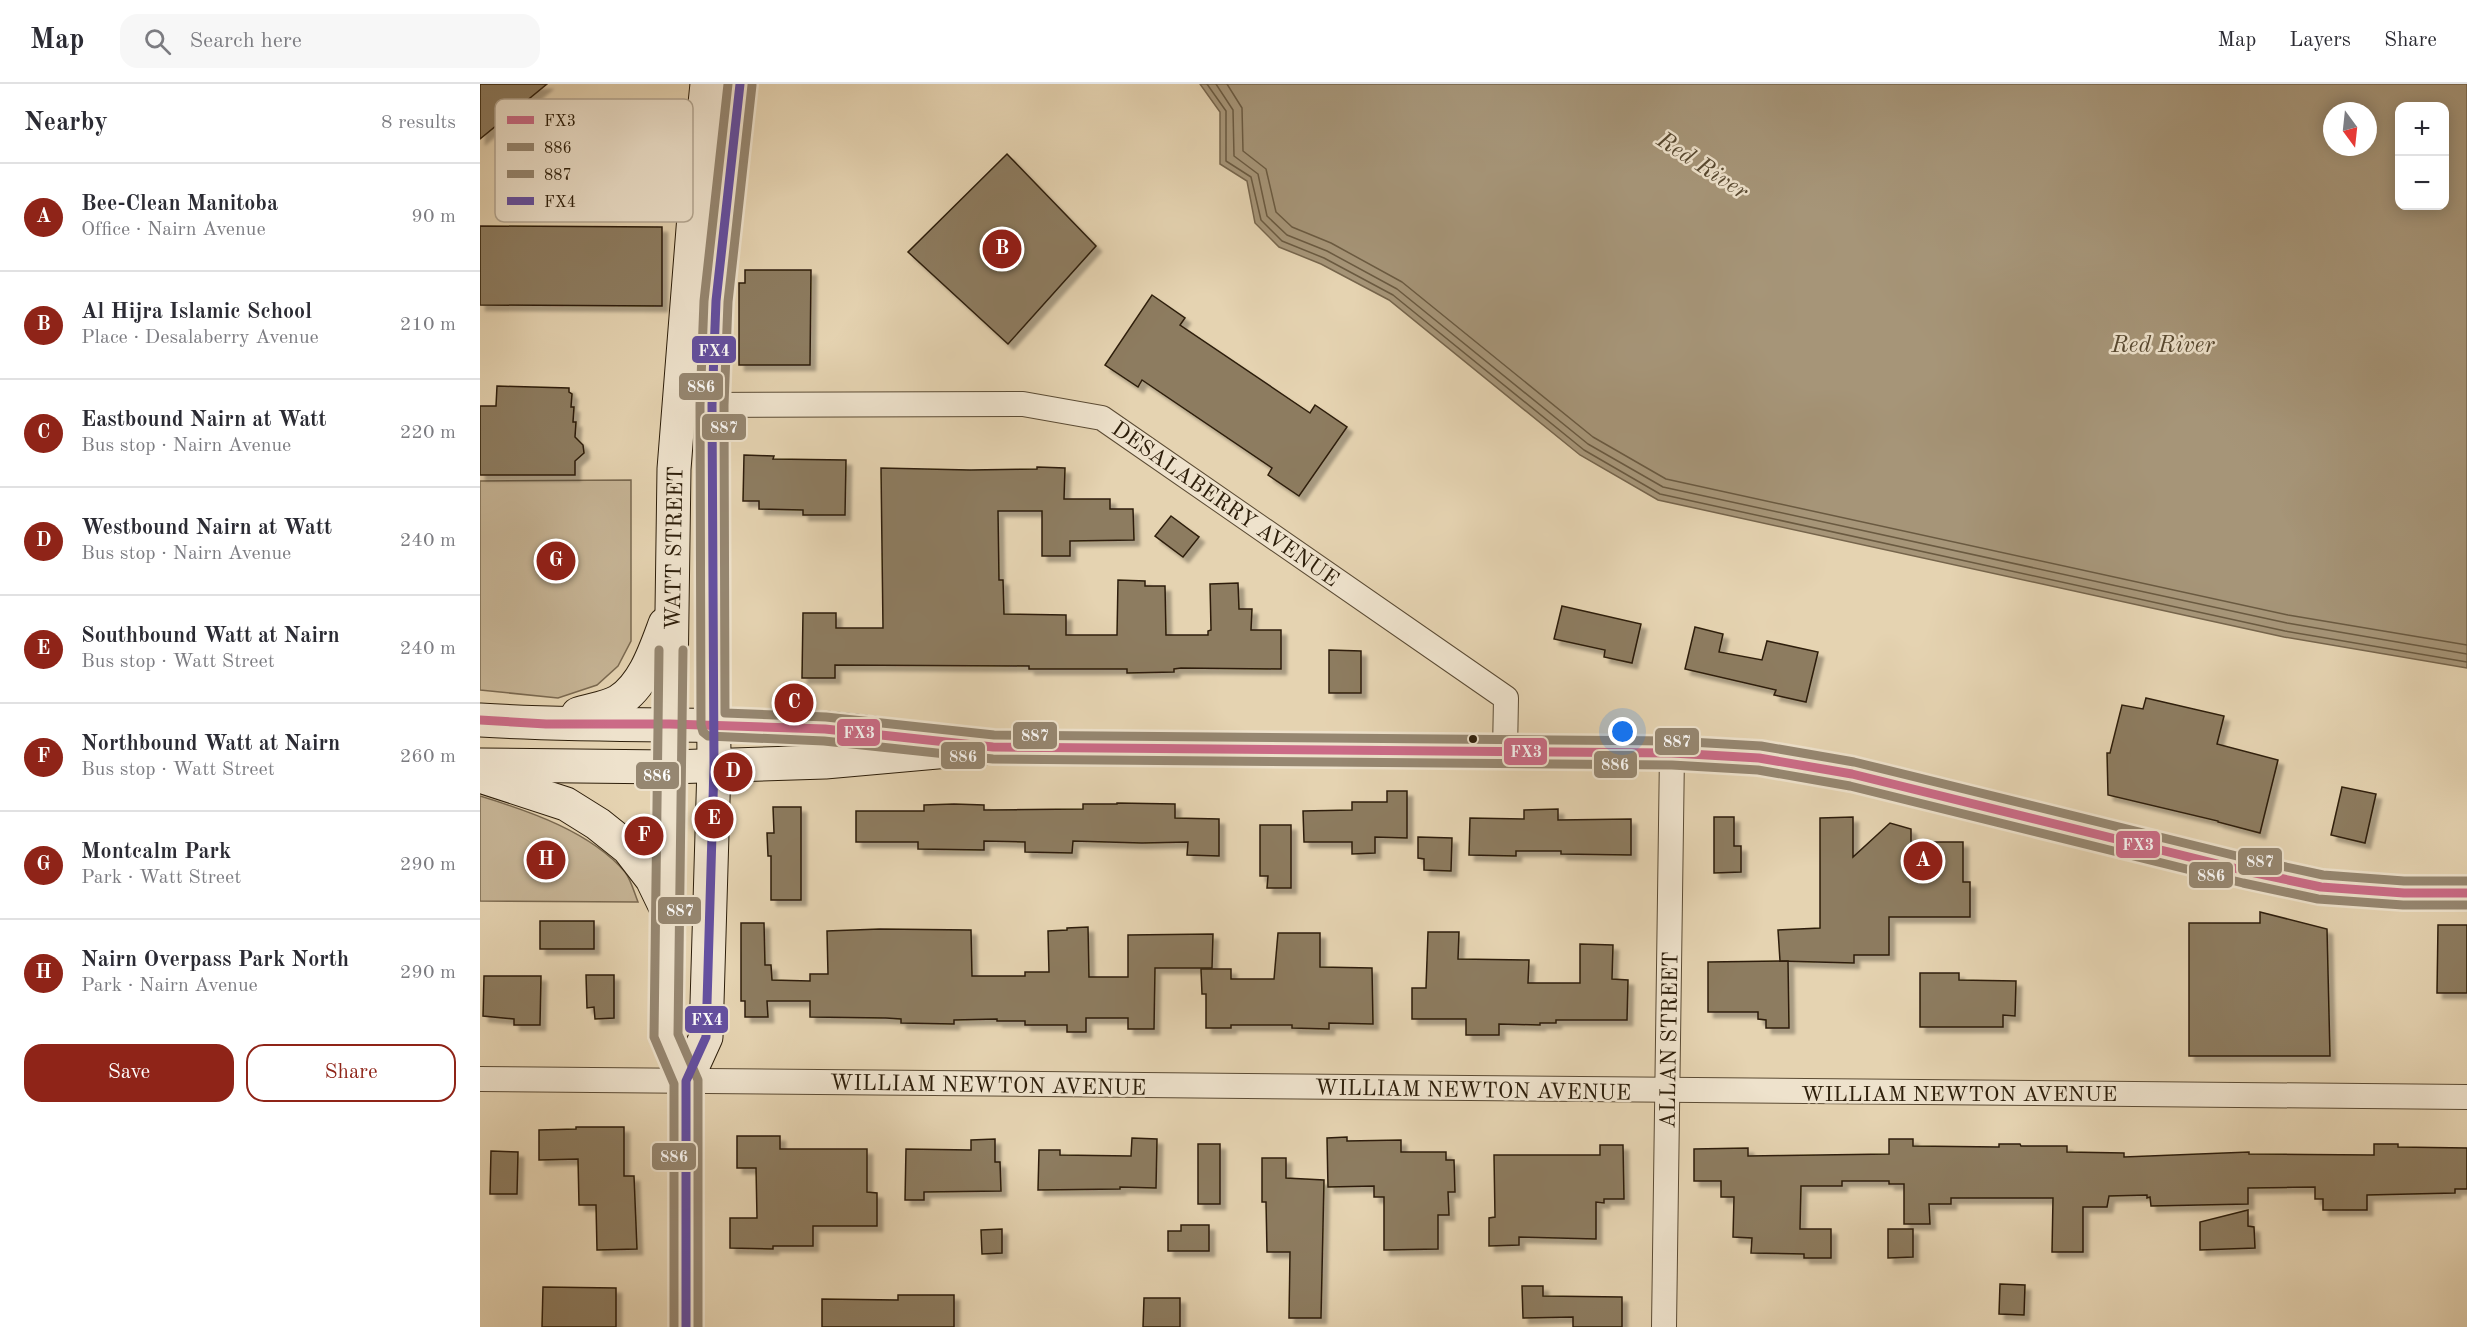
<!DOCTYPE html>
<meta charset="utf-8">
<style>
:root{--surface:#fff;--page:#f7f7f7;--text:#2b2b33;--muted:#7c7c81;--line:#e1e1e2;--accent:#8f2418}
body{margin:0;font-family:"Old Standard TT",serif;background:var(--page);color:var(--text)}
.controls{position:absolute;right:18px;top:18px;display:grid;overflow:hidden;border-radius:12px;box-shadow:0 3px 15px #0003}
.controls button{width:54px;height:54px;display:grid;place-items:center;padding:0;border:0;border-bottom:2px solid var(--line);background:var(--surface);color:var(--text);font:30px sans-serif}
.compass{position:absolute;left:1843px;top:18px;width:54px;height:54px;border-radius:50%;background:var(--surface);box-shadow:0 3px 15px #0003;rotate:165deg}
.you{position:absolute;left:1143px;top:648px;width:21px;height:21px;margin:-15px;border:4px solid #fff;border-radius:50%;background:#1a73e8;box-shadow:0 0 0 9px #1a73e833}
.badge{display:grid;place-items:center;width:39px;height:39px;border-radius:50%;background:var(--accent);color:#fff;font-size:20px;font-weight:700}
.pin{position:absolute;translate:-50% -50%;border:3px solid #fff;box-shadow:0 2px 6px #0006}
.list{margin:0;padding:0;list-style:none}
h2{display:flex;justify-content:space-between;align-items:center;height:78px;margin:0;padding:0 24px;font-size:26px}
h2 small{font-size:20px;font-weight:400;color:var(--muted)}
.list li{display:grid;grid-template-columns:39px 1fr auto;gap:18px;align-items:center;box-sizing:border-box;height:108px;padding:0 24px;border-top:2px solid var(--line)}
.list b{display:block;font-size:22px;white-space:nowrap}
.list p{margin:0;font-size:20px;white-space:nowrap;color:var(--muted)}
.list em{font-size:20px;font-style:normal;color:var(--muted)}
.actions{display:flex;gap:12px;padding:18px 24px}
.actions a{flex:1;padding:14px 0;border:2px solid var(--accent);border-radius:18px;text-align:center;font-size:21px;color:var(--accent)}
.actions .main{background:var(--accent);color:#fff}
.icon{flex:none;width:33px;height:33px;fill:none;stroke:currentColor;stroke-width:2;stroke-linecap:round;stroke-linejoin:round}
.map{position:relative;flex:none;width:1987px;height:1243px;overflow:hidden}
header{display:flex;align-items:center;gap:36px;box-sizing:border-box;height:84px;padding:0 30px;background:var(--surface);border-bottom:2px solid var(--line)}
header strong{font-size:28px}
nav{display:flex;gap:33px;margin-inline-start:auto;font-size:21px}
.search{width:420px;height:54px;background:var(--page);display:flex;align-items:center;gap:15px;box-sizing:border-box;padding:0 21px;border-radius:18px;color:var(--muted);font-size:22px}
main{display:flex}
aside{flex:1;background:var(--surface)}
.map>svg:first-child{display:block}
.green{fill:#c6b495;stroke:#7a6950;stroke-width:1.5}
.water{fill:#a69578;stroke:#76654c;stroke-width:1.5;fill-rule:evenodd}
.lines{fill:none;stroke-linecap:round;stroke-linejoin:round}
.shore{stroke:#6a5a41;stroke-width:1.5}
.building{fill:#8d7c61;stroke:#2d1e0a;stroke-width:1.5;filter:url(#shadow)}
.street-casing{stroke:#5b4b34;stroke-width:26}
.secondary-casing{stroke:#2d1e0a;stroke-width:35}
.street{stroke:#eee2cc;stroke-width:24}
.secondary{stroke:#eee2cc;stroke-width:33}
.bus-1-casing{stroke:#eee2cc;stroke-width:14}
.bus-2-casing{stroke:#eee2cc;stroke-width:14}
.bus-3-casing{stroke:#eee2cc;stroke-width:14}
.bus-4-casing{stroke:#eee2cc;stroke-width:14}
.bus-1{stroke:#cb6b87;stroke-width:9}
.bus-2{stroke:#968771;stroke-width:9}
.bus-3{stroke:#968771;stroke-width:9}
.bus-4{stroke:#6450a1;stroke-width:9}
.bus-dot{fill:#2d1e0a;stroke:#eee2cc;stroke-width:2}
.labels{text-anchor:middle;stroke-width:5;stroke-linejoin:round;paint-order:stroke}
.street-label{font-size:22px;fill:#2d1e0a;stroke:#eee2cc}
.water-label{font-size:24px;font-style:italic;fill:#574830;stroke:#eee2cc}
.key{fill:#eee2cc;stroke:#b4a792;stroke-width:1.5}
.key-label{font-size:16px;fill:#2d1e0a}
.line-badge{stroke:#eee2cc;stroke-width:2}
.badge-label{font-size:16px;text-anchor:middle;font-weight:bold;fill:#fff}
</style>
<header>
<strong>Map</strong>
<div class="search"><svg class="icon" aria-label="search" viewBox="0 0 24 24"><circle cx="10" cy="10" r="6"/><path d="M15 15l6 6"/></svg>Search here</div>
<nav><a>Map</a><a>Layers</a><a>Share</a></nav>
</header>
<main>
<aside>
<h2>Nearby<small>8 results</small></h2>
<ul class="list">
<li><span class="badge">A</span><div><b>Bee-Clean Manitoba</b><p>Office · Nairn Avenue</p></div><em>90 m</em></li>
<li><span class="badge">B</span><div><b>Al Hijra Islamic School</b><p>Place · Desalaberry Avenue</p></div><em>210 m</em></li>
<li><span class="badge">C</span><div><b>Eastbound Nairn at Watt</b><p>Bus stop · Nairn Avenue</p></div><em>220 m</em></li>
<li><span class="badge">D</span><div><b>Westbound Nairn at Watt</b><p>Bus stop · Nairn Avenue</p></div><em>240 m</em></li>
<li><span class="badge">E</span><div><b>Southbound Watt at Nairn</b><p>Bus stop · Watt Street</p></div><em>240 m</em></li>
<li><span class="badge">F</span><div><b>Northbound Watt at Nairn</b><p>Bus stop · Watt Street</p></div><em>260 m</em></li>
<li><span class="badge">G</span><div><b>Montcalm Park</b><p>Park · Watt Street</p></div><em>290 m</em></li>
<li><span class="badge">H</span><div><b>Nairn Overpass Park North</b><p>Park · Nairn Avenue</p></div><em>290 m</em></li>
</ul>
<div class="actions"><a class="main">Save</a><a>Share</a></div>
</aside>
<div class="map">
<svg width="1987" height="1243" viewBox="0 0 1987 1243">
<defs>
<filter id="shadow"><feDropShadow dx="5.5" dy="5.5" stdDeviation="1.5" flood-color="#0004"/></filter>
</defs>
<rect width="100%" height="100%" fill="#e5d3b1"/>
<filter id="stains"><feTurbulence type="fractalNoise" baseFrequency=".00333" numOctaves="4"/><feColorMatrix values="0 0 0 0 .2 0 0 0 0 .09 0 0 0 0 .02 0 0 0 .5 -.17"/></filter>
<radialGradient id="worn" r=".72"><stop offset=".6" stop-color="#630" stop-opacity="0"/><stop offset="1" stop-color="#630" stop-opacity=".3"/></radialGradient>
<g class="green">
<path d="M151,396V557L138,582L117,601L78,614L0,606V397Z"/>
<path d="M0,712C49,727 111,748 145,788C151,796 154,808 158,818L0,817Z"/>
</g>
<path class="water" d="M720,0H1987V584L1804,553L1178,416L1100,371L909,216L841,180L799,163L775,139L767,97L740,80V28ZM1920,22H1964V122H1920ZM1852,27H1888V63H1852Z"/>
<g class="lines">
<g class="shore">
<path d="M727,0L746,27V77L771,93L781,136L802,157L844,174L913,211L1104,366L1180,410L1805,547L1987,578"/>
<path d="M736,0L753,26L754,72L778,90L787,132L807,151L847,167L917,205L1108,360L1183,403L1807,539L1987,570"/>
<path d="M747,0L762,24L763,67L786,85L796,128L812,143L851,159L922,198L1113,353L1186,395L1808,531L1987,561"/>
</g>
</g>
<g class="building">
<path d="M0,0H67L0,55Z"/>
<path d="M527,70L616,162L528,260L428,168Z"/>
<path d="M0,142L182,143V222L0,221Z"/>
<path d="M265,186H331L330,281H259V199H265Z"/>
<path d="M672,211L705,234L700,241L830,329L835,321L867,343L819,412L788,391L792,384L662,296L658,303L625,281Z"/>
<path d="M17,302L89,304V308L92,310L91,323H94L93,338H96L95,353L103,361L104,369L95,377V391H0V322H16Z"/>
<path d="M264,371L294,372L293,375L366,376L365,431H323V426L279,425V417H263Z"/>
<path d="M557,383L585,384L584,415H630V425H653L654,456L590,457V472H562V427H518L519,496H523L524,530L586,531V551H637L638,496L665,497V502H685L686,551H728V547L731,546L730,500L758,499L759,525H772L771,546H801V585L701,584L694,585V588L647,589V585H549V582L355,581V594H322L323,529H356V544H403L401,384L490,386L557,385Z"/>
<path d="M691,432L719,453L703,473L675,452Z"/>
<path d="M1082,522L1161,540L1152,579L1124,573L1125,566L1074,555Z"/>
<path d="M1215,543L1243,550L1239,568L1282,576L1287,557L1338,568L1326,618L1294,611L1296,606L1205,585Z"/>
<path d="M849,566L881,567V609H849Z"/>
<path d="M1666,614L1744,632L1737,660L1798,676L1780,749L1738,738V737L1628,711L1627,669H1630L1642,621L1663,625Z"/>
<path d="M1862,703L1896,710L1885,759L1851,751Z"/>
<path d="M907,707H927V754L895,753V769L872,770V758H824L823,727L872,726V718H907Z"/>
<path d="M637,719L695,720V734L739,735V772L707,771L708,758L662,759L593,757L592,769L545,768V758L504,757V766L438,765V758H376V727H444V721L474,720L504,721V726L603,725V720H637Z"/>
<path d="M293,723H321V816H291V772H288L287,749H294Z"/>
<path d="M1078,725V736L1151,735V771L1081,770V767H1036V772L989,771L990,734L1044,735V726Z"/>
<path d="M1234,733H1254V762H1261V788L1234,789Z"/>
<path d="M1373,733V773L1410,739L1431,745V758H1483V798H1490V833H1409V871H1374V879L1300,877L1298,846L1340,844V734Z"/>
<path d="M780,741H811V804H787L788,792H780Z"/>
<path d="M938,753L972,754L971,787L944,786V775L938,774Z"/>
<path d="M1780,828L1847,845L1850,972H1709V839H1780Z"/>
<rect x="60" y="837" width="54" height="28"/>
<path d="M261,839H284L285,881H291L292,896L330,897V890H348L347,847L400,845L491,846L492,892H545V888H569L568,847L587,846V844L608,843L609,893H648V851L733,850L732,884H675L674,945H648V934H606V948H587V941H545V937H517V935L474,936V940L421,939V935L406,934L330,933V917H287L288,933H265V917H261Z"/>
<path d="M1958,841H1987V909H1957Z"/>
<path d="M948,848H979L978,875L1049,876L1048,899H1100V860L1133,861L1132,895L1148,896L1147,936H1076V939H1060V941L1019,940V951H986V935H932V904H946Z"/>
<path d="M798,849H840V883L892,884L893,940L849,939V945L812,944V941H751V944H726V910H722L721,885H751V895H794Z"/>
<path d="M1308,877L1309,944H1286V936L1278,935V928H1228V878Z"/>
<path d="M1440,889H1479V896L1536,897L1535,932L1523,931V943H1440Z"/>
<path d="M106,891H134V934L115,935L114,923L107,924Z"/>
<path d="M4,892H61L60,941H34V935L3,932Z"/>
<path d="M96,1043H144V1092H154L157,1165L117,1166L116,1121H99L98,1075L59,1076V1046L96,1045Z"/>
<path d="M257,1052H300V1065H387V1108L397,1109V1142H333V1162H293V1165L250,1164V1134H277L276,1084H257Z"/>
<path d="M867,1053V1057L921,1056V1068H966V1076H974L975,1108H968L969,1131H958V1165L904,1166V1113H894V1102L848,1103L847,1054Z"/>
<path d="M652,1054L677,1055L676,1104L640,1103V1105L558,1106L559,1066H580V1071L651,1072Z"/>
<path d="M515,1055V1078H520L521,1107L444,1108V1116H425L426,1065L491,1066V1056Z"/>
<path d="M1409,1055H1433V1062L1519,1063V1060H1540L1541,1062H1587V1068L1644,1069V1073L1769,1068V1070L1894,1071V1060H1918V1063L1987,1064V1105H1975V1109L1887,1111V1126H1843V1115H1835V1103L1768,1104V1120L1671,1122L1670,1113L1667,1114V1111L1629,1112L1627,1123H1603V1168H1572L1573,1114H1471V1120H1449L1450,1140H1424V1100H1409V1097H1362V1102H1321L1320,1145H1351V1174H1324V1170L1271,1169L1272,1154L1253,1153L1254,1113H1241V1097H1214V1065L1268,1064V1072L1409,1070Z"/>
<rect x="718" y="1060" width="22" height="60"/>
<path d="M1120,1061H1143L1144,1115H1124V1119L1116,1118V1155L1039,1153V1161L1009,1162V1134L1015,1133L1014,1071H1120Z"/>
<path d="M11,1067L38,1068L37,1110H10Z"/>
<path d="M782,1074H806V1094L844,1096L841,1234H809L810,1168H787L786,1118H782Z"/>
<path d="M1768,1126V1142L1774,1143L1775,1164L1720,1166V1138Z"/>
<path d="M701,1141H729V1167H688V1147H701Z"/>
<path d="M522,1145V1169L502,1170L501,1146Z"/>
<path d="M1408,1145H1433V1173L1408,1174Z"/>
<path d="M1520,1200L1545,1201L1544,1231L1519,1230Z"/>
<path d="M1042,1202H1063V1212L1142,1213V1243H1093V1233L1043,1234Z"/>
<path d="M63,1203L136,1204V1243H62Z"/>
<path d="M418,1211H474V1243H342V1215L418,1216Z"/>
<path d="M664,1214H700V1243H663Z"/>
</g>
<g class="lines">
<defs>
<g id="street">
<path d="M217,321L543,320L622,334L1026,614L1025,667"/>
<path d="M0,995L1987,1013"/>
<path d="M1184,1243L1192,669"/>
</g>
<g id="secondary">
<path d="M98,630C110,626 128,624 139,617C164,601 175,567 185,540"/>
<path d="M0,636C114,643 229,639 343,644C376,646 410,652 443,655"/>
<path d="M0,681L190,683L345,678L513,663L1192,669L1279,674L1372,690L1766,787L1841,803L1924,809H1987"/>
<path d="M0,692L86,720L118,740L148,764L172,795L186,824"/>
<path d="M206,997L226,953L234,682L232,321L236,217L260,0"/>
<path d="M206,1243V997L186,953L194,385L216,107L227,0"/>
</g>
</defs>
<use href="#street" class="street-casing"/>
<use href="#secondary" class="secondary-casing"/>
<use href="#street" class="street"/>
<use href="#secondary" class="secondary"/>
<defs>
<path id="bus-1" d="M0,636L66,640H190L345,645L513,663L1192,669L1279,674L1372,690L1766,787L1841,803L1924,809H1987"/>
<g id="bus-2">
<path d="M248,0L224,217L220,321L221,641L223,648L228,652L344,657L513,675L1192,681L1278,686L1370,702L1763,799L1838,815L1923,821H1987"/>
<path d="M179,566L174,953L194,1000V1243"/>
</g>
<g id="bus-3">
<path d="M272,1L248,218L244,321L245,629L346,633L514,651L1192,657L1281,662L1374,678L1769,775L1843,791L1924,797H1987"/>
<path d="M203,566L198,950L218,996V1243"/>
</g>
<path id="bus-4" d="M206,1243V997L226,953L234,682L232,321L236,217L260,0"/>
</defs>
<use href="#bus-1" class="bus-1-casing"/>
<use href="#bus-2" class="bus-2-casing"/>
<use href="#bus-3" class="bus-3-casing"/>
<use href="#bus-4" class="bus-4-casing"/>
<use href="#bus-1" class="bus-1"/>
<use href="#bus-2" class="bus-2"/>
<use href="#bus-3" class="bus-3"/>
<use href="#bus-4" class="bus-4"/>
</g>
<circle class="bus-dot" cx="993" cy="655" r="5"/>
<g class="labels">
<g class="street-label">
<text transform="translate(746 419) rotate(35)" y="8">DESALABERRY AVENUE</text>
<text transform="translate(193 464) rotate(-89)" y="8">WATT STREET</text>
<text transform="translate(1188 956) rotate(-89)" y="8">ALLAN STREET</text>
<text transform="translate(508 1000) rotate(1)" y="8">WILLIAM NEWTON AVENUE</text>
<text transform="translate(993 1005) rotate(1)" y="8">WILLIAM NEWTON AVENUE</text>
<text x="1479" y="1017">WILLIAM NEWTON AVENUE</text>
</g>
<g class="water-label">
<text transform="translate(1223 81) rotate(33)" y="8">Red River</text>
<text x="1683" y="268">Red River</text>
</g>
</g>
<rect x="15" y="15" width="198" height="123" rx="9" class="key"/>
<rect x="27" y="32" width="27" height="8" fill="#cb6b87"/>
<rect x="27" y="59" width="27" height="8" fill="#968771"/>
<rect x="27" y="86" width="27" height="8" fill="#968771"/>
<rect x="27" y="113" width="27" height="8" fill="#6450a1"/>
<g class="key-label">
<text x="64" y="42">FX3</text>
<text x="64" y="69">886</text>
<text x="64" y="96">887</text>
<text x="64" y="123">FX4</text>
</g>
<g class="line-badge">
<rect x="211" y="251" width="46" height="29" rx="6" fill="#6450a1"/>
<rect x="198" y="288" width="46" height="29" rx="6" fill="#968771"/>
<rect x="221" y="329" width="46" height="28" rx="6" fill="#968771"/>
<rect x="356" y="634" width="45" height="29" rx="6" fill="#cb6b87"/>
<rect x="532" y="637" width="46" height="29" rx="6" fill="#968771"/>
<rect x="1174" y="643" width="46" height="29" rx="6" fill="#968771"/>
<rect x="1023" y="653" width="45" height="29" rx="6" fill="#cb6b87"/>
<rect x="460" y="657" width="46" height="29" rx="6" fill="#968771"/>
<rect x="1113" y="666" width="45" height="29" rx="6" fill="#968771"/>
<rect x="155" y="677" width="45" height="29" rx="6" fill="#968771"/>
<rect x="1635" y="746" width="46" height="29" rx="6" fill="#cb6b87"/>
<rect x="1757" y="763" width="46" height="29" rx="6" fill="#968771"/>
<rect x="1708" y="777" width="46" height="28" rx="6" fill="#968771"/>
<rect x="177" y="812" width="45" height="29" rx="6" fill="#968771"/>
<rect x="204" y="921" width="45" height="29" rx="6" fill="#6450a1"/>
<rect x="171" y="1058" width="46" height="29" rx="6" fill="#968771"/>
</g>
<g class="badge-label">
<text x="234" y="272">FX4</text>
<text x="221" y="308">886</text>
<text x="244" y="349">887</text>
<text x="379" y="654">FX3</text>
<text x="555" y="657">887</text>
<text x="1197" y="663">887</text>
<text x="1046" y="673">FX3</text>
<text x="483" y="678">886</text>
<text x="1135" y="686">886</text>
<text x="177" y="697">886</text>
<text x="1658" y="766">FX3</text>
<text x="1780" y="783">887</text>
<text x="1731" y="797">886</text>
<text x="200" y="832">887</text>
<text x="227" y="941">FX4</text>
<text x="194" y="1078">886</text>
</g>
<rect width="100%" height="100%" filter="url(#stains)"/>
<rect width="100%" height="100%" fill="url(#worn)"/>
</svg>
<div class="controls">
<button>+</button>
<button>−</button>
</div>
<svg class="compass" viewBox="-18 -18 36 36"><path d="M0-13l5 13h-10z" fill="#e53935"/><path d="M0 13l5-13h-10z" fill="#7c7c81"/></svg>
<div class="you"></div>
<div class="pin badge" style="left:1443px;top:777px">A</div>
<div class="pin badge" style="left:522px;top:165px">B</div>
<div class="pin badge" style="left:314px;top:619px">C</div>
<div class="pin badge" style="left:253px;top:688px">D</div>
<div class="pin badge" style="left:234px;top:735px">E</div>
<div class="pin badge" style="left:164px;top:752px">F</div>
<div class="pin badge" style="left:76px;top:477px">G</div>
<div class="pin badge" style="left:66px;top:776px">H</div>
</div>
</main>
